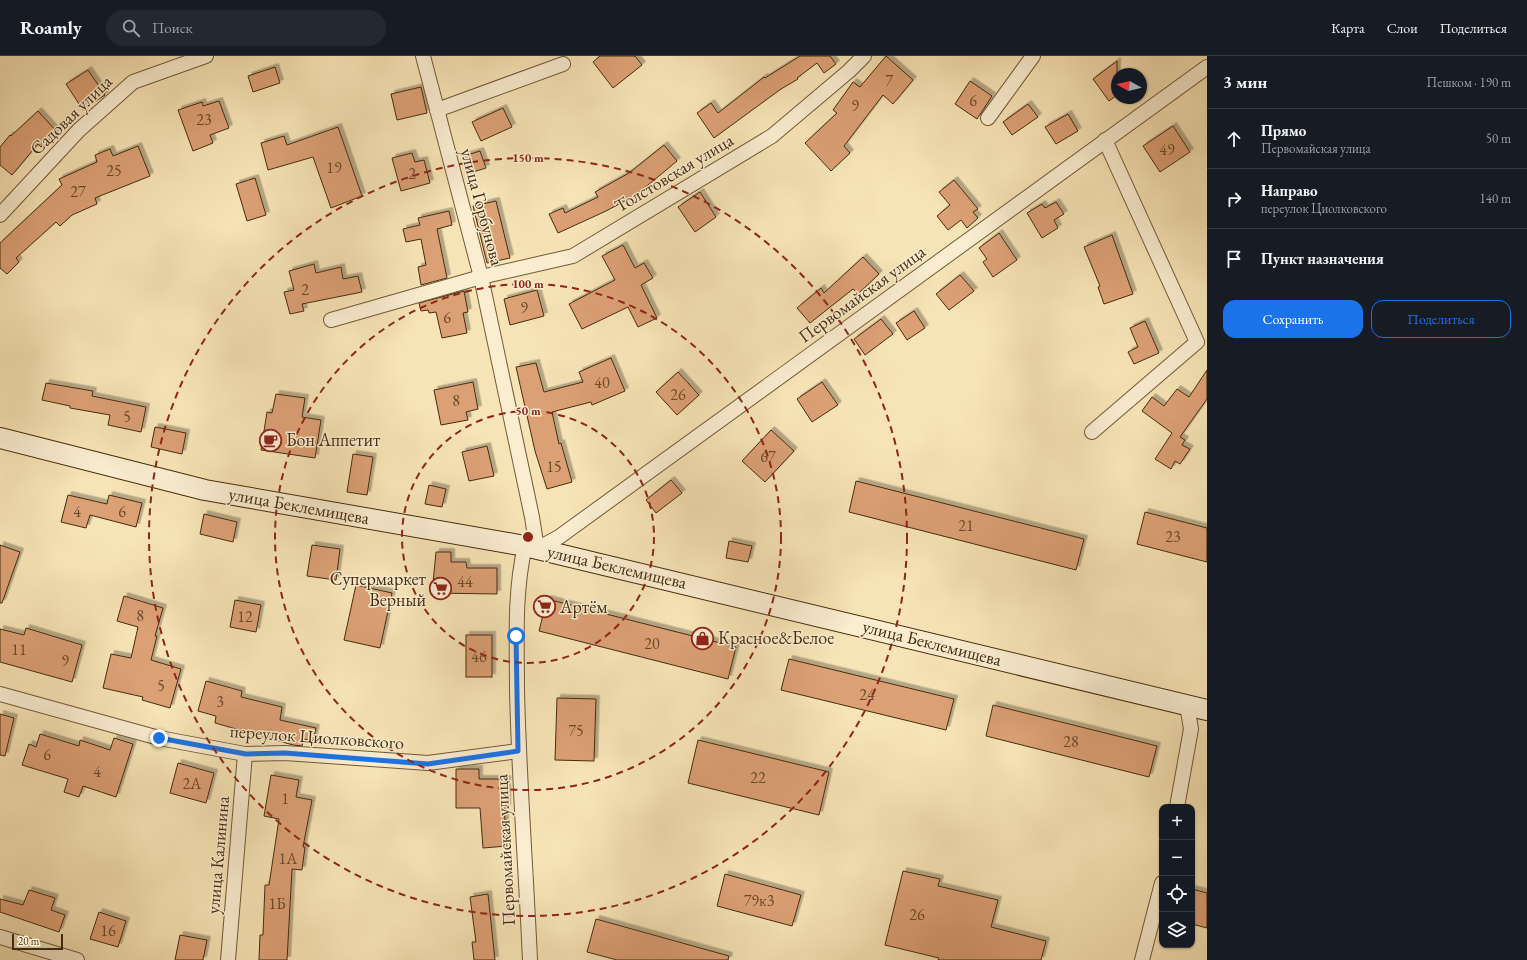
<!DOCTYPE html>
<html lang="ru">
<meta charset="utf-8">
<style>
:root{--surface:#171b24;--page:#242831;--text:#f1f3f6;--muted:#9ea1a6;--line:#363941;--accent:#1a73e8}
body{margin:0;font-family:"EB Garamond",serif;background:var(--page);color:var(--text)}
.controls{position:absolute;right:12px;bottom:12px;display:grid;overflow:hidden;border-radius:8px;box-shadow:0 1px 3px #0004}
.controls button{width:36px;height:36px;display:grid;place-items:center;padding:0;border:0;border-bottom:1px solid var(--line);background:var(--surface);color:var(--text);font:20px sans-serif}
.compass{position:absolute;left:1111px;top:12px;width:36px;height:36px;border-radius:50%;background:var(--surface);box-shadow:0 1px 3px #0004;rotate:278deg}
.scale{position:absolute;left:12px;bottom:10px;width:51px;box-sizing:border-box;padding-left:4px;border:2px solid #452b0e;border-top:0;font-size:11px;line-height:14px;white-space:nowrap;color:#452b0e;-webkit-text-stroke:3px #faedd0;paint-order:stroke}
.stop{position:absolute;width:12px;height:12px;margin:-9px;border:3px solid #1a73e8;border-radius:50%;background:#fff}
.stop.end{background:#1a73e8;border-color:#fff;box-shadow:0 1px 4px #0008}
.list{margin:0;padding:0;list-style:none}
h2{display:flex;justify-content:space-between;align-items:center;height:52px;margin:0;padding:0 16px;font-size:17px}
h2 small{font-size:13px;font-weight:400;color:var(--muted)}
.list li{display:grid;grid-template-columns:26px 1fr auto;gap:12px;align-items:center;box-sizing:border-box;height:60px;padding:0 16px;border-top:1px solid var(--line)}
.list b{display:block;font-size:15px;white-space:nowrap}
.list p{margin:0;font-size:13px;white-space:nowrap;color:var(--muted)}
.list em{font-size:13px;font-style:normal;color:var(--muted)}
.actions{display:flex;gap:8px;padding:12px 16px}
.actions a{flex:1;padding:9px 0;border:1px solid var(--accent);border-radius:12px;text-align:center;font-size:14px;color:var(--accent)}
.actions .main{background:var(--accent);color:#fff}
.icon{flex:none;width:22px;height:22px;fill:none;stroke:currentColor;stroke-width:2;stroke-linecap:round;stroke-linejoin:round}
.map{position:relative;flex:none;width:1207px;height:904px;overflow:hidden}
header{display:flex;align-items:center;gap:24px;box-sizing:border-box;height:56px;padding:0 20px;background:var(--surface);border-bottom:1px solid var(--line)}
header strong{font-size:19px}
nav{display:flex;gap:22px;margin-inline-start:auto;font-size:14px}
.search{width:280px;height:36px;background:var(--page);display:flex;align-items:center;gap:10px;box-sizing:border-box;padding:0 14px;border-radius:22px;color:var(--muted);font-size:15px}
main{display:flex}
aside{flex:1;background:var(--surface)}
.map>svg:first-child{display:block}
.building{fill:#dca075;stroke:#452b0e;filter:url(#shadow)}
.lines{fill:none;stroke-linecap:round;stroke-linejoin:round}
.minor-casing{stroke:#725938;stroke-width:16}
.secondary-casing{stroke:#452b0e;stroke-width:22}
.minor{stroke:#faedd0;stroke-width:14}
.secondary{stroke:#faedd0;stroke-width:20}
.route{stroke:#1a73e8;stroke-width:5}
.ring{fill:none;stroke:#8f2418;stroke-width:2;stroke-dasharray:7 5}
.labels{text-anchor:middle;stroke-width:3;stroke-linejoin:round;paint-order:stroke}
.number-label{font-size:16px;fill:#6b4828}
.street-label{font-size:18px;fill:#452b0e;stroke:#faedd0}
.poi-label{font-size:18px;fill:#452b0e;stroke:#faedd0;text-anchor:start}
.centre{fill:#8f2418;stroke:#faedd0;stroke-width:2}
.ring-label{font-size:12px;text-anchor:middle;font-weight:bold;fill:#8f2418;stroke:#faedd0;stroke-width:3;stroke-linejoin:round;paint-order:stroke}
</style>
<header>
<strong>Roamly</strong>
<div class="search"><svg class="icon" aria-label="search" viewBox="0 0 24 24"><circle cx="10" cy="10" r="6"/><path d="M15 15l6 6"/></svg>Поиск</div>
<nav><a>Карта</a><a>Слои</a><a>Поделиться</a></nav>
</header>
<main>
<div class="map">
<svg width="1207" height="904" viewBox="0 0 1207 904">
<defs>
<filter id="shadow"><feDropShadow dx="3.5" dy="-3.5" stdDeviation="0" flood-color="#0004"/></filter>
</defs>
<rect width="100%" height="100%" fill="#f7e4b6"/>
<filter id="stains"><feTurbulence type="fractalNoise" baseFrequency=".005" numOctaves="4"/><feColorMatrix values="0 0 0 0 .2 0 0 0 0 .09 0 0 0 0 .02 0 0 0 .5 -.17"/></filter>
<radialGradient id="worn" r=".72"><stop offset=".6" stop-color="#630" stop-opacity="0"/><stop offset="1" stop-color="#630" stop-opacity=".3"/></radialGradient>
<g class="building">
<path d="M600,0H635L642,9L613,32L593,6Z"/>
<path d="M800,0H830L836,8L824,17L817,7L797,22L798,23L781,33L714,82L697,57L711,47L718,57L764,21L765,22Z"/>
<path d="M886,0L913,24L893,48L883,39L844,90L850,97L831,115L805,87L837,57L833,54L853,26L860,31Z"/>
<path d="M1117,5V39L1109,45L1093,23Z"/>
<path d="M275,11L280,27L253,36L248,20Z"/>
<path d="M88,14L105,39L83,54L66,28Z"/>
<path d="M970,25L992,40L977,63L955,48Z"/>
<path d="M421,31L427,57L397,64L391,38Z"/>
<path d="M219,45L229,72L210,79L213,87L193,95L178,54L202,46L203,50Z"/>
<path d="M1028,48L1038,61L1012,79L1003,66Z"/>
<path d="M503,52L512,71L481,85L472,66Z"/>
<path d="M38,55L57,76L41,91L38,88L12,119L0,109V91L10,79L11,80Z"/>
<path d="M1068,58L1078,75L1056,88L1045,71Z"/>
<path d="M1173,70L1190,96L1160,116L1143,90Z"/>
<path d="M338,71L362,140L331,152L313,101L268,114L261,87L284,80L287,89Z"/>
<path d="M664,89L677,105L636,139L606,155L558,177L549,158L563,152L565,157L598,141L595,136L629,117Z"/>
<path d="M138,90L150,120L95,142L97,148L72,159L60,170L56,166L16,202L19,206L7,218L0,212V187L62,129L59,123L97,106L95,99L110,93L113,100Z"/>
<path d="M480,95L486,112L470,117L464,100Z"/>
<path d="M412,97L415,106L424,104L430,127L401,135L392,102Z"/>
<path d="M255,122L266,159L247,165L236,128Z"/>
<path d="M954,124L978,153L973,156L978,162L967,172L961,164L948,174L937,160L950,149L939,136Z"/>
<path d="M700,136L716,161L695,176L678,151Z"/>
<path d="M496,145L510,202L487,207L473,150Z"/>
<path d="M1056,146L1064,158L1054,164L1058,172L1042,182L1027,157L1042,148L1045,152Z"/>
<path d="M449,155L452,169L437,173L447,222L421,229L418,211L426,209L421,183L406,186L403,173L420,169L418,162Z"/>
<path d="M999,177L1017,204L993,221L983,206L987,203L979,192Z"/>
<path d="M1112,179L1133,238L1104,248L1098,231L1100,230L1084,191Z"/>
<path d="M623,189L635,212L644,207L653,222L641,229L657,262L638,271L628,251L582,273L569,248L615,224L602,200Z"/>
<path d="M863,201L879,218L858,238L853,233L810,267L797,252L821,232L824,237Z"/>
<path d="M314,208L316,217L341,211L343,223L358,220L362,236L302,248L304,255L290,258L284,236L294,234L289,215Z"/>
<path d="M960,219L974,235L949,254L936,238Z"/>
<path d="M537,234L544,260L510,269L504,243Z"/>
<path d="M464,235L468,256L463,257L467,277L442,282L436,256L429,257L428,254L421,255L419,247Z"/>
<path d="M914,255L925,272L907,284L896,267Z"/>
<path d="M881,263L893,278L865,299L854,283Z"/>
<path d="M1145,265L1159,297L1134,308L1128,296L1138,291L1130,272Z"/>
<path d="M611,302L625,335L592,349L591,346L552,356L559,388L561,387L572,426L547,433L535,395L516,311L536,307L544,336L583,326L579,316Z"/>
<path d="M1207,314V343L1180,381L1185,384L1182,389L1190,393L1180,408L1175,405L1171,413L1155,403L1172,377L1142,355L1152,341L1164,350L1177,333L1189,341Z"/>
<path d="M678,316L699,339L677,359L656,336Z"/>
<path d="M473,326L478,353L466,356L468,364L441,369L434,334Z"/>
<path d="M822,326L838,349L812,366L797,343Z"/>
<path d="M46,327L93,335L92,340L146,351L141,376L108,369L110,359L70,352V350L42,344Z"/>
<path d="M276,338L305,342L302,361L321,364L315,402L261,394L267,356L272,357Z"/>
<path d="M155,371L186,377L182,398L151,391Z"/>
<path d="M771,374L794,395L765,426L742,405Z"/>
<path d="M487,390L494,420L469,425L462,396Z"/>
<path d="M353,398L373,401L367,439L347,436Z"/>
<path d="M671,424L682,437L656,457L646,444Z"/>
<path d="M856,425L1084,483L1076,514L849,456Z"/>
<path d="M429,429L446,433L442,451L425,448Z"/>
<path d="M68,439L107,448L109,439L142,447L136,471L90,459L86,472L61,466Z"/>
<path d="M1145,456L1207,472V506L1137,488Z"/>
<path d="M204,458L237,466L233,486L200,478Z"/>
<path d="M729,485L752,490L748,506L726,502Z"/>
<path d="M0,489L20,496L2,547H0Z"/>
<path d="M312,489L340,493L336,524L307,520Z"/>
<path d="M436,496H451V506H466L467,512H497V538L432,537Z"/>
<path d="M356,529L392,537L380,592L344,584Z"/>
<path d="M124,540L163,552L155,580H157L151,604L181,613L170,652L142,644L143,641L103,632L111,598L131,602L138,571L117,565Z"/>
<path d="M547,543L736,591L728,623L539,575Z"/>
<path d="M235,544L261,549L256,576L230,571Z"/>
<path d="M26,572L82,589L72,626L0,606V573L24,579Z"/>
<rect x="466" y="579" width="26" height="42"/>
<path d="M789,603L954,643L946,674L781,634Z"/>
<path d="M206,625L242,635L241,641L282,651L280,664L316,672L313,685L304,683L302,690L293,689L215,667L216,660L198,655Z"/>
<path d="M557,642L596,643L594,705L555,704Z"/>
<path d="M993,649L1157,690L1149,721L986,680Z"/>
<path d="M0,658L14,662L5,700L0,699Z"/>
<path d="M40,678L79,690L80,684L110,694L114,682L133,688L116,741L83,730L79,741L64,736L68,723L22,709L29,688L36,691Z"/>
<path d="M698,684L829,716L819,759L688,727Z"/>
<path d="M178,707L214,717L206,747L170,737Z"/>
<path d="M456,713H479V723H507V752H504L507,790L483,792L480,752H456Z"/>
<path d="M271,719L299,724L296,741L312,744L303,791H305L302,814L292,813L287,904H259L260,879H263L265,829H269L279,763L264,760Z"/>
<path d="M903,815L940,823L938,830L998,844L991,871L1046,885L1041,904H938L939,902L885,889Z"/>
<path d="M725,818L801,839L792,870L717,850Z"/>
<path d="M1192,833L1207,837V872L1192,868Z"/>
<path d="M29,834L55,842L51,854L65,859L59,876L0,856V843L23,849Z"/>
<path d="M488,838L495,904H474L472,886H476L470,841Z"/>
<path d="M99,856L126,865L118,891L90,883Z"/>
<path d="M596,863L729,900L728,904H617L587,896Z"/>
<path d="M180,879L207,884L203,904H175Z"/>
</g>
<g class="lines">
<defs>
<g id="minor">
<path d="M423,0L481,221L532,461L537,493L559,481L1207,11"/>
<path d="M437,54L563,8"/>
<path d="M988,62L1033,0"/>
<path d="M0,159L79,74L133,26L206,0"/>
<path d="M331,264L481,221L573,200L772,80L849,15L864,0"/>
<path d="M1092,376L1197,286L1105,84"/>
<path d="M525,490C514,537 517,586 517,634C519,724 526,814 530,904"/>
<path d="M0,638L159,682L245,698L285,697L428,707L518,695"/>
<path d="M1177,751L1191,673L1187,649"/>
<path d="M0,881L77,904"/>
<path d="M228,904L245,698"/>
<path d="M1142,904L1162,827"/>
</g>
<path id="secondary" d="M0,382L205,434L525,490L1207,654"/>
</defs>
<use href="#minor" class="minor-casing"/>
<use href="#secondary" class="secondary-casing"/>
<use href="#minor" class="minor"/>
<use href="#secondary" class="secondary"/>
</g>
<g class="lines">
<path class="route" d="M159,682L246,698L285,697L428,708L518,695L516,580"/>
</g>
<g class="ring">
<circle cx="528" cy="481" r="126"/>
<circle cx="528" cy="481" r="253"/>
<circle cx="528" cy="481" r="379"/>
</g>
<defs>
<symbol id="cafe-ring" viewBox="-11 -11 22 22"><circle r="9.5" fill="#faedd0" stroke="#8f2418" stroke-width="1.5"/><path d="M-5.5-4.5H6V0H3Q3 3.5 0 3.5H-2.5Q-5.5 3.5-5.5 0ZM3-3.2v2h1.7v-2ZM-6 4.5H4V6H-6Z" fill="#8f2418"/></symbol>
<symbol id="supermarket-ring" viewBox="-11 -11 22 22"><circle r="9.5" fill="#faedd0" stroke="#8f2418" stroke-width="1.5"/><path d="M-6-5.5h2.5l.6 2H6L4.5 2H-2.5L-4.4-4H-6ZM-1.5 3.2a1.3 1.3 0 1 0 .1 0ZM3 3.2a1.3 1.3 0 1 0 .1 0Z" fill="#8f2418"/></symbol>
<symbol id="shop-ring" viewBox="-11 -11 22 22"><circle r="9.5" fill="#faedd0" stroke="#8f2418" stroke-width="1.5"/><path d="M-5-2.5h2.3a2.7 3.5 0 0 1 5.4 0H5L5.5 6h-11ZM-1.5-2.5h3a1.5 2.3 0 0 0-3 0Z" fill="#8f2418"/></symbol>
</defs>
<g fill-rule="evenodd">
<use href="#cafe-ring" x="258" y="372" width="25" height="25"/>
<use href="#supermarket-ring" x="428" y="520" width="25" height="25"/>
<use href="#supermarket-ring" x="532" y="538" width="25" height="25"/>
<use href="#shop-ring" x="690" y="570" width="25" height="25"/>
</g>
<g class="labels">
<g class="number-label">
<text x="889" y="30">7</text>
<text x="973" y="50">6</text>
<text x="855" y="55">9</text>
<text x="204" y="69">23</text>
<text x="1167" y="99">49</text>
<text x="334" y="117">19</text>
<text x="114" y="120">25</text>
<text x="412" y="123">2</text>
<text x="78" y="141">27</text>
<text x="305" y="239">2</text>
<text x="524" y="257">9</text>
<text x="447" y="267">6</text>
<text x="602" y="332">40</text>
<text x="678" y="344">26</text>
<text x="456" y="350">8</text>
<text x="127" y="366">5</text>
<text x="768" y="406">67</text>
<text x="554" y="416">15</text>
<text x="77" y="461">4</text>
<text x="122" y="461">6</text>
<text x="966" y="475">21</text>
<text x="1173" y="486">23</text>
<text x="465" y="531">44</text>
<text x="140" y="565">8</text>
<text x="245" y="566">12</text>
<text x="652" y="593">20</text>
<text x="19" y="599">11</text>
<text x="479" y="606">46</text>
<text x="65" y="610">9</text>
<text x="161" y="635">5</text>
<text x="867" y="644">24</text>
<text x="220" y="651">3</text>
<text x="576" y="680">75</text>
<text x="1071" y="691">28</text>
<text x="47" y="704">6</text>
<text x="97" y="721">4</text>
<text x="758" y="727">22</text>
<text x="192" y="733">2А</text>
<text x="285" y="748">1</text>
<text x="288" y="808">1А</text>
<text x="759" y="850">79к3</text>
<text x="277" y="853">1Б</text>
<text x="917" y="864">26</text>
<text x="108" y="880">16</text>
</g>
<g class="street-label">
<text transform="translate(71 59) rotate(-44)" y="6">Садовая улица</text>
<text transform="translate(674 117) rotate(-31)" y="6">Толстовская улица</text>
<text transform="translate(482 151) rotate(75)" y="6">улица Горбунова</text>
<text transform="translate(862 238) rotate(-36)" y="6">Первомайская улица</text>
<text transform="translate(299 450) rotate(10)" y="6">улица Беклемищева</text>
<text transform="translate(617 511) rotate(13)" y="6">улица Беклемищева</text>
<text transform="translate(932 587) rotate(14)" y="6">улица Беклемищева</text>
<text transform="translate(317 681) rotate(4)" y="6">переулок Циолковского</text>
<text transform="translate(505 794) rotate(-93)" y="6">Первомайская улица</text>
<text transform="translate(218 799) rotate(-85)" y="6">улица Калинина</text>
</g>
<g class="poi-label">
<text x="286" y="390">Бон Аппетит</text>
<text x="426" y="529" text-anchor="end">Супермаркет<tspan x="426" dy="21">Верный</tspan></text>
<text x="560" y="557">Артём</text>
<text x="718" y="588">Красное&amp;Белое</text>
</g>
</g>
<circle cx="528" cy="481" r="6" class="centre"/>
<g class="ring-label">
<text x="528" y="106">150 m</text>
<text x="528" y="232">100 m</text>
<text x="528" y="359">50 m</text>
</g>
<rect width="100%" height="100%" filter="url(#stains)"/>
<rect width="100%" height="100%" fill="url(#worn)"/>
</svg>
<div class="controls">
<button>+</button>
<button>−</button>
<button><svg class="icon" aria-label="locate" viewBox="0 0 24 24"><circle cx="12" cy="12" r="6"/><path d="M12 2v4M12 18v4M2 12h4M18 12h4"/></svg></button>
<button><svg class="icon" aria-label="layers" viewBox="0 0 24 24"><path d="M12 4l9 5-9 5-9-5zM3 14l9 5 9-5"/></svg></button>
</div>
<svg class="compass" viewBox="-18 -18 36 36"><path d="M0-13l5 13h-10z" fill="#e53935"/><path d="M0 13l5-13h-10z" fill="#9ea1a6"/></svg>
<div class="scale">20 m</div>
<div class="stop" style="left:516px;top:580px"></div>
<div class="stop end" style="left:159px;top:682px"></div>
</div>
<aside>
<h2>3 мин<small>Пешком · 190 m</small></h2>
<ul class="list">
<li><svg class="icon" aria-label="ahead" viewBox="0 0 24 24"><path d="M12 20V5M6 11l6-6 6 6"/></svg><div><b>Прямо</b><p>Первомайская улица</p></div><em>50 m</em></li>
<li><svg class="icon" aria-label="right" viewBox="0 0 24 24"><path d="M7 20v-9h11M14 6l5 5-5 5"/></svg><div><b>Направо</b><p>переулок Циолковского</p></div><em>140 m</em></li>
<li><svg class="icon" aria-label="arrive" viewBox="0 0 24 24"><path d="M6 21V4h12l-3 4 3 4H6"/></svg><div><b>Пункт назначения</b></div></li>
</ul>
<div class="actions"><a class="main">Сохранить</a><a>Поделиться</a></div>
</aside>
</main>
